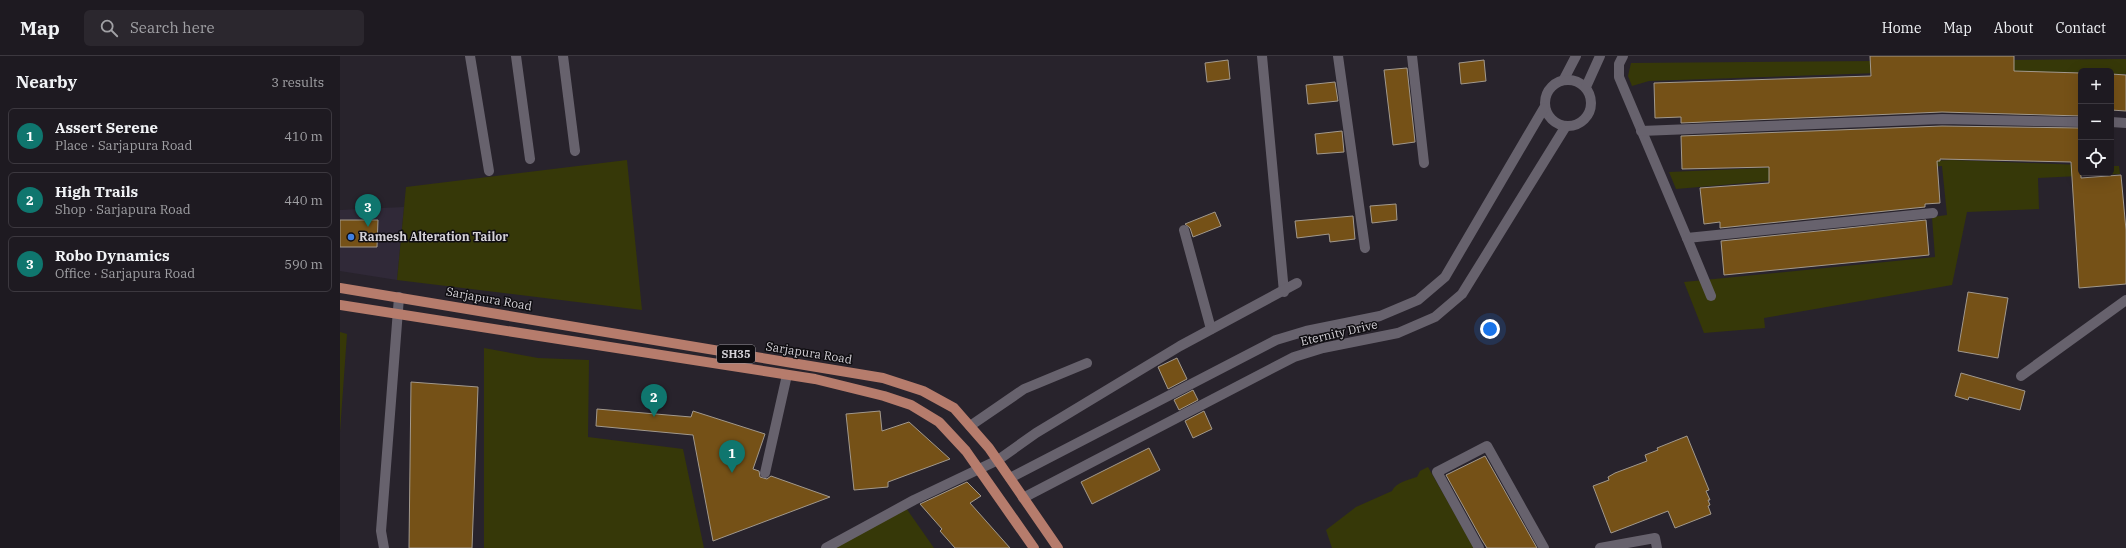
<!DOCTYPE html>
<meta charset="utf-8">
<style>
:root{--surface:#1e1a21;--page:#2b272e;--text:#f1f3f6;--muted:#a1a1a5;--line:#3c383f;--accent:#0f766e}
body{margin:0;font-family:"IBM Plex Serif",serif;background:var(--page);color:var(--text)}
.controls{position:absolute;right:12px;top:12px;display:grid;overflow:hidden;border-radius:6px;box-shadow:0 4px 16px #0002}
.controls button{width:36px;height:36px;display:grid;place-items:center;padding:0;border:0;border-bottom:1px solid var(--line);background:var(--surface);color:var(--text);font:20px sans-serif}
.you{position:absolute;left:1150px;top:273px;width:14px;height:14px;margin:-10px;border:3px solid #fff;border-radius:50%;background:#1a73e8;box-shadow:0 0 0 6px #1a73e833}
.badge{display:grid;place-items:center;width:26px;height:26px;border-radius:50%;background:var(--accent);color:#fff;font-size:13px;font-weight:700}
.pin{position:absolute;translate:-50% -33px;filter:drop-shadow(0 1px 2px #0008)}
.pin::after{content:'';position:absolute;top:21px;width:14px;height:12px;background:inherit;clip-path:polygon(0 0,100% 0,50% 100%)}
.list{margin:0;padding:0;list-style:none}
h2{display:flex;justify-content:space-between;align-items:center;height:52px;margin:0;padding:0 16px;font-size:17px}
h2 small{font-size:13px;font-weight:400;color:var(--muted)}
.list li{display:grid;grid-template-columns:26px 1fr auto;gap:12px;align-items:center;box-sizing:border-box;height:56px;margin:0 8px 8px;padding:0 8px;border:1px solid var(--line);border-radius:6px}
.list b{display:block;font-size:15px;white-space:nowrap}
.list p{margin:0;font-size:13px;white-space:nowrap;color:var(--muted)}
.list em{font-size:13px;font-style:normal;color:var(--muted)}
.icon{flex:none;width:22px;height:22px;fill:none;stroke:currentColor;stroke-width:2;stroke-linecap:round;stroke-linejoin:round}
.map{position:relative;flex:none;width:1786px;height:492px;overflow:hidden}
header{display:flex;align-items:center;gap:24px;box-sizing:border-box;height:56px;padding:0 20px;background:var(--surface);border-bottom:1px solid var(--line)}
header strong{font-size:19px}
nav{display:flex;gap:22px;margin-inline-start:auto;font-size:14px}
.search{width:280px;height:36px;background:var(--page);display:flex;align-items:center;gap:10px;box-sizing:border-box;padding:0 14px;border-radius:6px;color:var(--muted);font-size:15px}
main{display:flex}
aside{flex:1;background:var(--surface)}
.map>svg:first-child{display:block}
.built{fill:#302938}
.green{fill:#363808}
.building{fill:#755117;stroke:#a2998d}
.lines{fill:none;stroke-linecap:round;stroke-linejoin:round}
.minor{stroke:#67626d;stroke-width:10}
.major{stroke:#b67c6c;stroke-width:10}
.shop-dot{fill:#3f7fe0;stroke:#0f0d11;stroke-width:1.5}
.labels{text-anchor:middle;stroke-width:3;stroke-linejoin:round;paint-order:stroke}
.shield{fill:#0f0d11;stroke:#99969c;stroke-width:1}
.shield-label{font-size:11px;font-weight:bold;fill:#d4d1d7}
.poi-label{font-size:12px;font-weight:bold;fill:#d4d1d7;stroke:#0f0d11;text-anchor:start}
.street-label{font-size:12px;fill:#d4d1d7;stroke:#0f0d11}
</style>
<header>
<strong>Map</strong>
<div class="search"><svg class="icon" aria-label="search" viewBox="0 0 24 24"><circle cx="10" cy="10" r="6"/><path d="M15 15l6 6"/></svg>Search here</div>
<nav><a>Home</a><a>Map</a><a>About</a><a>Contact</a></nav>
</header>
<main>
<aside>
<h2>Nearby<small>3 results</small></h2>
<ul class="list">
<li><span class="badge">1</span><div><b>Assert Serene</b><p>Place · Sarjapura Road</p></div><em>410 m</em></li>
<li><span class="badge">2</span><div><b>High Trails</b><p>Shop · Sarjapura Road</p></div><em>440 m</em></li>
<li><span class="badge">3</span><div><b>Robo Dynamics</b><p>Office · Sarjapura Road</p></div><em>590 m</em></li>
</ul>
</aside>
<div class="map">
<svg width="1786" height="492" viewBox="0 0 1786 492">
<rect width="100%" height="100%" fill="#28232c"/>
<path class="built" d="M64,151L57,224L0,215V154Z"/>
<g class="green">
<path d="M1786,3V18H1771V15H1741V17L1625,14L1309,25L1292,30L1288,20L1291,7Z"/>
<path d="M287,104L302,254L57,224L66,131Z"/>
<path d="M1612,104L1741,109V117H1771V110H1779L1780,118L1698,122L1699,153L1627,156L1612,229L1424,262L1425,272L1364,277L1344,226L1595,201L1592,161L1607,159L1602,110L1336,133L1329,116Z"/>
<path d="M0,276L7,278L0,376Z"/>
<path d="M144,292L198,302L249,304L248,381L343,393L364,492H144Z"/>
<path d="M1088,411L1134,492H992L986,474L1016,451L1052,435C1055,427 1070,423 1077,421L1080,415Z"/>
<path d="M566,452L594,492H493Z"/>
</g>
<g class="building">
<path d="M1530,0H1674V15L1741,17V60L1602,56L1341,67V61L1315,62L1314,27L1531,20Z"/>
<path d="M888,4L890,23L867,26L865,7Z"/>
<path d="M1144,4L1146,25L1121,28L1119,7Z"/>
<path d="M1067,12L1075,86L1053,89L1044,14Z"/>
<path d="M1771,18L1786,19V55L1771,54Z"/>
<path d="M995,26L998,45L968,48L966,29Z"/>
<path d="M1602,70L1741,72V122L1781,119L1786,174V228L1739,232L1731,106L1600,103V105H1597L1600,147L1585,148V151L1380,172V166L1364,168L1360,132L1429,127V111L1342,113L1341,80Z"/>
<path d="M1002,75L1004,96L977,98L975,78Z"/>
<path d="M1056,148L1057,164L1032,167L1030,150Z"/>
<path d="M875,156L881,170L853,181L850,172L845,168Z"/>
<path d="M1013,160L1015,183L990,186L989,178L957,182L955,165Z"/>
<path d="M0,164H38L37,191H0Z"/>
<path d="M1586,164L1589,199L1384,219L1381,185Z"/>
<path d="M1628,236L1668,242L1658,302L1618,295Z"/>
<path d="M837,302L847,323L828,333L818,311Z"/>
<path d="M1621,317L1685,335L1680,354L1629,341L1628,344L1615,340Z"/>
<path d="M71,326L138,331L132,492H69Z"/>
<path d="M853,334L858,344L839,354L834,344Z"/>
<path d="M257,353L351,361L353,355L425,378L413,413L419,415L420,421L427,423L431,420L490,441L373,485L353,379L256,370Z"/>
<path d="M540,355L542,375L569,366L610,403L548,426V431L514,434L506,358Z"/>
<path d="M864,355L872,373L853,382L845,365Z"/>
<path d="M1347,380L1369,434L1366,435L1370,444H1368L1370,449L1368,450L1371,458L1335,472L1328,455L1271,477L1253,430L1269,424L1268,421L1275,417L1307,405L1305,399L1318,394L1317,392Z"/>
<path d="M809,392L820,414L752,448L741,426Z"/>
<path d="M1145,400L1197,492H1147L1142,484L1106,419Z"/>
<path d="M627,426L641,440L630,447L670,492H615L600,475L602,473L580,448Z"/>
</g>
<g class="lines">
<g class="minor">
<path d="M130,0L149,115"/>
<path d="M176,0L190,103"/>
<path d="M223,0L235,95"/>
<path d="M922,0L944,236"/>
<path d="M998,0L1025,192"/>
<path d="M1072,0L1084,107"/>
<path d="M1283,0L1279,8V21L1347,182L1593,157"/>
<path d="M1224,23L1236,0"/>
<circle cx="1228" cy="47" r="23"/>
<path d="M1246,31L1260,0"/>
<path d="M1771,66L1786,67"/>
<path d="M1301,75L1602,63L1741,66"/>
<path d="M844,174L871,273"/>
<path d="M1347,182L1371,240"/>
<path d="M1681,320L1786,244"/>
<path d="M630,370L684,333L747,307"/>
<path d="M425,417L447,319"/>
<path d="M670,422L936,284L966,275L1040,260L1078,244L1105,221L1204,52"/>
<path d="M683,442L954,301L983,292L1058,277L1095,261L1122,238L1226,70"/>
<path d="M44,492L41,475L59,241"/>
<path d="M486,492L574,444L658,404L696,377L840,290L957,227"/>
<path d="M1139,492L1097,416L1147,390L1204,492"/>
<path d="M1260,492L1315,482L1317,492"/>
</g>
<g class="major">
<path d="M0,232L543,322L583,335L614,352L649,392L718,492"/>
<path d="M0,249L475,323L544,340L571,349L599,366L626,395L694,492"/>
</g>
</g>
<circle class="shop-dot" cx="11" cy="181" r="4"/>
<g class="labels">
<rect class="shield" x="377" y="289" width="38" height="18" rx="3"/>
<g class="shield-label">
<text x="396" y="302">SH35</text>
</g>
<g class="poi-label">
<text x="19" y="185">Ramesh Alteration Tailor</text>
</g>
<g class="street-label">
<text transform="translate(149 243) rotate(10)" y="4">Sarjapura Road</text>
<text transform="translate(999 277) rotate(-13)" y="4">Eternity Drive</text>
<text transform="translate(469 297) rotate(9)" y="4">Sarjapura Road</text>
</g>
</g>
</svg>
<div class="controls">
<button>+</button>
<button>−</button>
<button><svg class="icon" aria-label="locate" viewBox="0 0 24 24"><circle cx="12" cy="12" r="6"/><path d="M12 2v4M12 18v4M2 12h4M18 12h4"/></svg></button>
</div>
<div class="you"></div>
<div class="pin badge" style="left:392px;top:417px">1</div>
<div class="pin badge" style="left:314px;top:361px">2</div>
<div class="pin badge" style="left:28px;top:171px">3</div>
</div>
</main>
